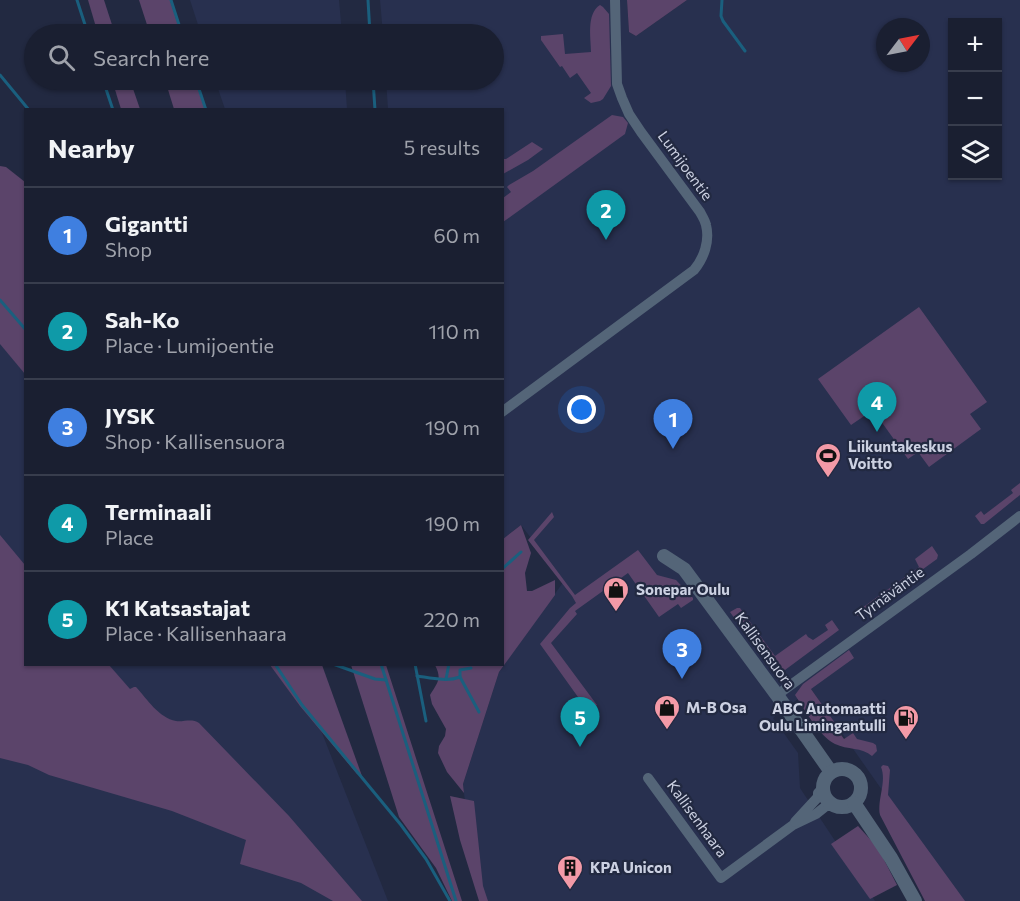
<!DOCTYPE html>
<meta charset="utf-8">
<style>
:root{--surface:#1a1f31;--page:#232739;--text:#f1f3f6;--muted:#9fa2ab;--line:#383d4d;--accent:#2563eb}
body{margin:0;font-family:Commissioner,sans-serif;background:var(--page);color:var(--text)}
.controls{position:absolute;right:18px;top:18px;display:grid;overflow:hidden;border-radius:0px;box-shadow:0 2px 4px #0004}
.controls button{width:54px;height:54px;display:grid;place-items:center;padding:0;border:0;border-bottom:2px solid var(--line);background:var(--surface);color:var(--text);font:30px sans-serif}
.compass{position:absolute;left:876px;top:18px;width:54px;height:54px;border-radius:50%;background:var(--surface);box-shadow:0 2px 4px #0004;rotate:58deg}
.you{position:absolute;left:582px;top:410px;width:21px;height:21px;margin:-15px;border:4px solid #fff;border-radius:50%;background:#1a73e8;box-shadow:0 0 0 9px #1a73e833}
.badge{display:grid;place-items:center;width:39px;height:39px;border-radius:50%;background:var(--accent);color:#fff;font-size:20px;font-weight:700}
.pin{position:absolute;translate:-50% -50px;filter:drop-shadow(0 2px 3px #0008)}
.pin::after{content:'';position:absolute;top:32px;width:21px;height:18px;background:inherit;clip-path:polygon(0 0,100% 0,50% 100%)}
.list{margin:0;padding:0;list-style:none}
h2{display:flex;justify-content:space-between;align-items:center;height:78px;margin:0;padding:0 24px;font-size:26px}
h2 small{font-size:20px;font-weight:400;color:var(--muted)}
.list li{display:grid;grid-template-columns:39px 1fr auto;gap:18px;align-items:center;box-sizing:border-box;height:96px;padding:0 24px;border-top:2px solid var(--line)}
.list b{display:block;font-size:22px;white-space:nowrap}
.list p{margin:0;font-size:20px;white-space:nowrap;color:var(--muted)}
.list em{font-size:20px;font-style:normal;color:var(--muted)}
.icon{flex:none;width:33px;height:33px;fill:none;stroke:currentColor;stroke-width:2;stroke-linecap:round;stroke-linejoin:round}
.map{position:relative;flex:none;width:1020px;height:901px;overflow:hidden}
.search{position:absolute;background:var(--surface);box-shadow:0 2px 4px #0004;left:24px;top:24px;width:480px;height:66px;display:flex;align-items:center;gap:15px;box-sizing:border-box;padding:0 21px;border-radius:33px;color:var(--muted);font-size:22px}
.panel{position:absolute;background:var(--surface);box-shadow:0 2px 4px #0004;left:24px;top:108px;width:480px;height:558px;border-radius:0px}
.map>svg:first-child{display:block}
.built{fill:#28304f;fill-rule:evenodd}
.green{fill:#5b446a}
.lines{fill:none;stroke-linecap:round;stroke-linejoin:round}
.stream{stroke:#1a5f7e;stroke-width:3}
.minor{stroke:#546578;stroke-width:10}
.tertiary{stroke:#546578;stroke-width:14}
.labels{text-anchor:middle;stroke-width:4.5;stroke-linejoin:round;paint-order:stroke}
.street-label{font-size:15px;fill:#ccd1e2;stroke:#222941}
.poi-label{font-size:15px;font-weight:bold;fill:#ccd1e2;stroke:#222941;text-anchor:start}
</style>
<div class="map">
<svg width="1020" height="901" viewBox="0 0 1020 901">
<rect width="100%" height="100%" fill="#222941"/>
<g class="built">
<path d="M190,0H339L342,34H201Z"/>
<path d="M380,0H627L629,32L636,36L687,0H1020V901H960L811,689L773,718L798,753L800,788L875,901H481L474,882L463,784L499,672L564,581L521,525L503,539L502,110L388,109L386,80H494V34H383ZM952,22H998V176H952ZM885,27H921V63H885Z"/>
<path d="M215,80H345L347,109H225Z"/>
<path d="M0,318L25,350L26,664L277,665L313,710L388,901H0Z"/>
</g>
<g class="green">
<path d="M88,0H104L115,34H98Z"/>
<path d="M139,0H170L181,34H150Z"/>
<path d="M627,0H687L636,36L629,32Z"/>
<path d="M600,5L603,7L609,14L611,86L603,99L600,101L591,103L584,98L591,93L577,73L570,78L562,66L560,67L541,40V36L563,34L565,54L591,52C591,38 586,14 600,5Z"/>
<path d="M112,80H130L140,109H121Z"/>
<path d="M165,80H196L205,109H174Z"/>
<path d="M612,115L623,117L628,123L625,134L503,222V198L511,192L507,187L509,185L533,171Z"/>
<path d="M532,142L543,149L528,160L503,174V159H506Z"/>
<path d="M0,166L6,167L25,182V374L0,344Z"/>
<path d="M919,307L987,402L970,414L981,429L929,467L918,452L908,459L873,410L851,425L818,379Z"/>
<path d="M1020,483V495L984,524H981L975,516L981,511L984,515L1013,493L1011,490Z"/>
<path d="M552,512L554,517L534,540L575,595L638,550L657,575L676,580L693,598V600L681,608L678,604L659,617L628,573L575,611L577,614L551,643L597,705L588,711L540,644L570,608L576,603L572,596L528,540Z"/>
<path d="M521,525L531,553L525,573L527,591H532L555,580V595L499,672L463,784L464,793L447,772L438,753L439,746L445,736L446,729L432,704L430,695C438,682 442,679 435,665L502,664L503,539Z"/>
<path d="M0,535L25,565L26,664L109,665L130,689L134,687H136C147,699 159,718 176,721C184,722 192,718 199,723L289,816L362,901H333L301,883L240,864L246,840L172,811L49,775L28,765L0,758Z"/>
<path d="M932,546L938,555L937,559L858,616L855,613L919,567L915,559Z"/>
<path d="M737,608H740L775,656L806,634L808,637L813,640L828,630L825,625L832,620L839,630L785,670H774L769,667L730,612Z"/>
<path d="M849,650L854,658L811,689L840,730L839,732L844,739L853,733L857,739L873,743L876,745L877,751L872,756C862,747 847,750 835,744C819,736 805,710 795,695L803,684Z"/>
<path d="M270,665H322L362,776L357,774L300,706Z"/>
<path d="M351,665H386L462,901H452L436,868L399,817Z"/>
<path d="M883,765L888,766L890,770L888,795L965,901H925L880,815C877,799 887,782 881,767Z"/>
<path d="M450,796L474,801L483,886L488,901H479L460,840Z"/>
<path d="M858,826L878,848L897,885L872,898L870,899L831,844Z"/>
</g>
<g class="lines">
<g class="stream">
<path d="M77,0L88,34"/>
<path d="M171,0L182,34"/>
<path d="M368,0L370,34"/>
<path d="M722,0L721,16L723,21L745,51"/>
<path d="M0,75L29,110"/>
<path d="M103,80L113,110"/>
<path d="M196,80L206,110"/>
<path d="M373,80L375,110"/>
<path d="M0,300L26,330"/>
<path d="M502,569L521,552"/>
<path d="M275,664L302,705L401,825L426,859L450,901"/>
<path d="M333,664L375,679L386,680"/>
<path d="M381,664L456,901"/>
<path d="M415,664L426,721"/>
<path d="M471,668L460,670V677L479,712"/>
<path d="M417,676C431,678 447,682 460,677"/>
<path d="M446,679L449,664"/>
</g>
<g class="minor">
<path d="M502,412L694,270C704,258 710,241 706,225C705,220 702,216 700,212L641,132L629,114L622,98L617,84L615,0"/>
<path d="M777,695L971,554L1020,516"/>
<path d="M648,778L721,878L793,825L816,814L826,806H837"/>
<path d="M795,822L818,797V793L823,788"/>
</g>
<g class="tertiary">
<path d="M664,556L684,569L777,695L831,772"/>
<circle cx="842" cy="788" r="19"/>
<path d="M854,803L891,858L915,901"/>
</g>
</g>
<defs>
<symbol id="stadium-pin" viewBox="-11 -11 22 30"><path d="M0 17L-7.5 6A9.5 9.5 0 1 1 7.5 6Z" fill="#f39aa7" stroke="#222941"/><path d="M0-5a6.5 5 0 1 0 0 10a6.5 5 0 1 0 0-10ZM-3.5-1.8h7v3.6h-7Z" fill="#111"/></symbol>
<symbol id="shop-pin" viewBox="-11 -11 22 30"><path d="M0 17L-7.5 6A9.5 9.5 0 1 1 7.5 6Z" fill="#f39aa7" stroke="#222941"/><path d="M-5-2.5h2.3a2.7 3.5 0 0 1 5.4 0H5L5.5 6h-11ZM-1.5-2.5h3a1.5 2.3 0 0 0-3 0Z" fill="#111"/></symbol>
<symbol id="fuel-pin" viewBox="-11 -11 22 30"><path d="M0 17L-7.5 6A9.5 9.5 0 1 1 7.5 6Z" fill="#f39aa7" stroke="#222941"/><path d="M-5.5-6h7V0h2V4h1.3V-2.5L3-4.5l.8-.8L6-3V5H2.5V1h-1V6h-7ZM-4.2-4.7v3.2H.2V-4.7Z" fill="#111"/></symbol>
<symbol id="building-pin" viewBox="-11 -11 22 30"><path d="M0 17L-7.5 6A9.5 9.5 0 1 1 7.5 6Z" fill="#f39aa7" stroke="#222941"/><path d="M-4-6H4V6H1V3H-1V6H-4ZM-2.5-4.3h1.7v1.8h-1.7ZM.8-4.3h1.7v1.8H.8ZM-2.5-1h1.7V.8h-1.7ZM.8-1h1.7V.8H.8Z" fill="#111"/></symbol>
</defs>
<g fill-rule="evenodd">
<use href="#stadium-pin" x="813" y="441" width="30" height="40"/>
<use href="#shop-pin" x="601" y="575" width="30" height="40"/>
<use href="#shop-pin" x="652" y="693" width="30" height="40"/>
<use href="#fuel-pin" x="891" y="703" width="30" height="40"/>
<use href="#building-pin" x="555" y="853" width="30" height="40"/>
</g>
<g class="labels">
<g class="street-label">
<text transform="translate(685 166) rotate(54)" y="5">Lumijoentie</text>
<text transform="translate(890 594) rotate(-36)" y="5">Tyrnäväntie</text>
<text transform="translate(765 651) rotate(54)" y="5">Kallisensuora</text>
<text transform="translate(697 819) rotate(54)" y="5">Kallisenhaara</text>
</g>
<g class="poi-label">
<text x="848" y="452">Liikuntakeskus<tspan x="848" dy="17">Voitto</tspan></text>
<text x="636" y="595">Sonepar Oulu</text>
<text x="686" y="713">M-B Osa</text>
<text x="886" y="714" text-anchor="end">ABC Automaatti<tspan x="886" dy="17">Oulu Limingantulli</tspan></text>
<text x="590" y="873">KPA Unicon</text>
</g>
</g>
</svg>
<div class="controls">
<button>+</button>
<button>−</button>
<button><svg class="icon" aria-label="layers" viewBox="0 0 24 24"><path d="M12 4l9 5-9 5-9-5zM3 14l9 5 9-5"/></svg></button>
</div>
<svg class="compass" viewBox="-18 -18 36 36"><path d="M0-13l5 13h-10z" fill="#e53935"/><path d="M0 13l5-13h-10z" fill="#9fa2ab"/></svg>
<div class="you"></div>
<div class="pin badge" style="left:673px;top:449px;background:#3f7fe0">1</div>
<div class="pin badge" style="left:606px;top:240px;background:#0f9aa8">2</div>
<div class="pin badge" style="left:682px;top:679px;background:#3f7fe0">3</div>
<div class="pin badge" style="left:877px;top:432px;background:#0f9aa8">4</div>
<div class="pin badge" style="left:580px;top:747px;background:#0f9aa8">5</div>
<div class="search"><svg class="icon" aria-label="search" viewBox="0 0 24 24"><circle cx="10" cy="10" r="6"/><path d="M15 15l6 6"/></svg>Search here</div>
<section class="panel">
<h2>Nearby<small>5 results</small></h2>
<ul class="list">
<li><span class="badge" style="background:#3f7fe0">1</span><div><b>Gigantti</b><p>Shop</p></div><em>60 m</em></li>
<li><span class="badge" style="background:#0f9aa8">2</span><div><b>Sah-Ko</b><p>Place · Lumijoentie</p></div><em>110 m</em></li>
<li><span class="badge" style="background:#3f7fe0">3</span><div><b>JYSK</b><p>Shop · Kallisensuora</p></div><em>190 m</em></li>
<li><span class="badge" style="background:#0f9aa8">4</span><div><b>Terminaali</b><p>Place</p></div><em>190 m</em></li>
<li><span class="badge" style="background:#0f9aa8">5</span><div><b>K1 Katsastajat</b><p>Place · Kallisenhaara</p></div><em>220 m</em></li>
</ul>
</section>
</div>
